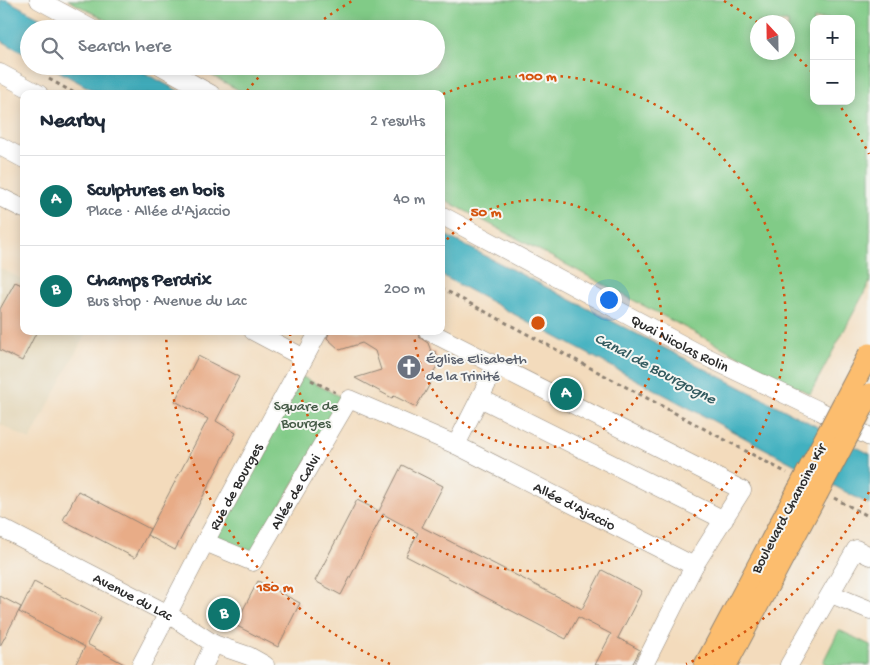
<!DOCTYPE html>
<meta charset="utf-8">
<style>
:root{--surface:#fff;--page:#f6f6f7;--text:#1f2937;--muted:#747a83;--line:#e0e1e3;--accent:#0f766e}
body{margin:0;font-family:"Gochi Hand",sans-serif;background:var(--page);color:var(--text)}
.controls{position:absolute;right:15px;top:15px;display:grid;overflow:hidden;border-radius:10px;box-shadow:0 2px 12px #0003}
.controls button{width:45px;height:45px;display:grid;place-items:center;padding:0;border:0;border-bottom:1px solid var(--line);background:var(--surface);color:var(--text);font:25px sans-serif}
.compass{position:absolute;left:750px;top:15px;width:45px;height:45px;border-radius:50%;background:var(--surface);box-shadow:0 2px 12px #0003;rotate:338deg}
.you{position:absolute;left:608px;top:299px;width:18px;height:18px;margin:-12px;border:4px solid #fff;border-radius:50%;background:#1a73e8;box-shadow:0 0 0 8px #1a73e833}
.badge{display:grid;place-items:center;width:32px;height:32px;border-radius:50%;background:var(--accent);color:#fff;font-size:16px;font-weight:700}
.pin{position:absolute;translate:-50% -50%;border:2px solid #fff;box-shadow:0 1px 5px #0006}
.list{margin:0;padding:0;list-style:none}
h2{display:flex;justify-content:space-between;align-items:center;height:65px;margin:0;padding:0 20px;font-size:21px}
h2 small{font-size:16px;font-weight:400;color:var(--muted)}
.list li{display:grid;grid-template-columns:32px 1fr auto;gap:15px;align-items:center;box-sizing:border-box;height:90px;padding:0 20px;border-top:1px solid var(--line)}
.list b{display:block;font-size:19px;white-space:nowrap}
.list p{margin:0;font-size:16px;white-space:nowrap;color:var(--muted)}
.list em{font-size:16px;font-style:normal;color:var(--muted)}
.icon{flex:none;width:28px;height:28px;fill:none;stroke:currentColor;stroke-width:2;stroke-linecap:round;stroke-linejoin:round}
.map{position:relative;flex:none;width:870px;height:665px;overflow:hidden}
.search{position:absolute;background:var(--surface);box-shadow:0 2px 12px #0003;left:20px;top:20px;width:425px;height:55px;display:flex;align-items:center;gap:12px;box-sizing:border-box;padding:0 18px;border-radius:28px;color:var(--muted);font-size:19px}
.panel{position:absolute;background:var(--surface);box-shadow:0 2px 12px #0003;left:20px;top:90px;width:425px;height:245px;border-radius:10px}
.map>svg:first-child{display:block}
.built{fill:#e3d6b7}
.green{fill:#81cb87;stroke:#567b59;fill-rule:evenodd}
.water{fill:#43b1c0;stroke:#376e76}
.building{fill:#e8ac87}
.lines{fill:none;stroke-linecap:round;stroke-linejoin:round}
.minor-casing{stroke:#8f8374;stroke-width:19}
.major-casing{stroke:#8f8374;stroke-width:23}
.path{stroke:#8f8374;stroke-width:3;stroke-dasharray:4 4;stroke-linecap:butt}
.minor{stroke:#fff;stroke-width:18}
.major{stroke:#fcbd6e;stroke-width:21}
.major-bridge-casing{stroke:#8f8374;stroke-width:23;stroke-linecap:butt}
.major-bridge{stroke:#fcbd6e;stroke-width:21}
.ring{fill:none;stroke:#d5540f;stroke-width:2.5;stroke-dasharray:2.5 5}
.labels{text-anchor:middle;stroke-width:4;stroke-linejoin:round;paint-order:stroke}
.street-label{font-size:15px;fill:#2b2b2b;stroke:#f6f6f2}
.worship-label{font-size:15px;fill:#5b616d;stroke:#f6f6f2;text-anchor:start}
.park-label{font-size:15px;fill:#455b47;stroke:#f6f6f2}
.water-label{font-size:16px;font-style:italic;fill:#335a5f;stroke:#f6f6f2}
.centre{fill:#d5540f;stroke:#f6f6f2;stroke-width:2.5}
.ring-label{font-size:15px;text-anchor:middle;font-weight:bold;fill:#d5540f;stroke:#f6f6f2;stroke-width:4;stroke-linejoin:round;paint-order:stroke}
</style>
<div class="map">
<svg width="870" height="665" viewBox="0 0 870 665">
<rect width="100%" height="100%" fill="#f6f6f2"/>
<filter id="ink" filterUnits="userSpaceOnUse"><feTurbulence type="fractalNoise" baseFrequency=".02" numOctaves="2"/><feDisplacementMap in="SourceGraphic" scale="10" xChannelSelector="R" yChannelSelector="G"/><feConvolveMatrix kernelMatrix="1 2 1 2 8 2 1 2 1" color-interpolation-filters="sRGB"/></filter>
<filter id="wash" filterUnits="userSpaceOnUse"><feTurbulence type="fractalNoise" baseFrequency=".0096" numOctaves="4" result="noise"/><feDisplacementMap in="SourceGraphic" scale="20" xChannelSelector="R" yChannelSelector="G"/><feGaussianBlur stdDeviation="1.12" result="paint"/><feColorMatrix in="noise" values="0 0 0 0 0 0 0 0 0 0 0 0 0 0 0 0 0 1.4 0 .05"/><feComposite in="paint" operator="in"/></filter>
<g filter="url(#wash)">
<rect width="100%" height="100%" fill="#f3dbbc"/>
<path class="built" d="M0,268L24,280V331H87L30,440L0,424Z"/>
<g class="green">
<path d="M68,0H870V282L810,394L441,198V94H246L194,66H436V29H123ZM814,19H851V101H814ZM758,22H788V52H758Z"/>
<path d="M297,374L344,399L250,556L209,540Z"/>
<path d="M839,630L870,645V665H830L823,662Z"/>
</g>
<g class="water">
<path d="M0,0H7L61,29H29V56L0,40Z"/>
<path d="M49,66H132L184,94H100Z"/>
<path d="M441,233L870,454V505L441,275Z"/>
</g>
<g id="blocks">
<g class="building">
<path d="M15,282L24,286V331H37L22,361L0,350V309Z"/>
<path d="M330,331H415L418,333L419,337L428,343L431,351L436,352L439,363L434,371L435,374L424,395H423L416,407L394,396L392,398L355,378L381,370L375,351L362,343L340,350L327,338Z"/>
<path d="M198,356L239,377L216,421L236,433L175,550L147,535L208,419L175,401Z"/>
<path d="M402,465L443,486L422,527L582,609L602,570L642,591L618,638L640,650L632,665H595L611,634L578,617L566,639L406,556L418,533L383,514L341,595L315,581L357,500L379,511Z"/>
<path d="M78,491L150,529L135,558L63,520Z"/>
<path d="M258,581L300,603L278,647L235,625Z"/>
<path d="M34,582L101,617L87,644L126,665H75L85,647L19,612Z"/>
<path d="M0,596L21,607L0,646Z"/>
</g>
</g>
</g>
<g filter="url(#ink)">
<use href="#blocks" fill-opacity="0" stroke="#8f8374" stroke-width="1"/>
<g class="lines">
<defs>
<g id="minor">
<path d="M39,0L92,29"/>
<path d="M161,66L211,94"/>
<path d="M0,73L39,94"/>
<path d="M0,146L24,159"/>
<path d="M0,197L24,209"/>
<path id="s1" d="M441,215L696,352L818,410L870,437"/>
<path d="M253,331L304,358"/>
<path d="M428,331L742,490L694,566L644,665"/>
<path d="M480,398L724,520"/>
<path d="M456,445L496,366"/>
<path id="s2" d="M0,527L168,614L214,644L249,656L265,665"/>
<path id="s3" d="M205,542L253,562L349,399L456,445L694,566"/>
<path d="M831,594L870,610"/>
<path id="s4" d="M141,665L205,542L319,331"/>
<path d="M204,665L214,644"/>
<path d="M789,665L856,549L870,556"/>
</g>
<g id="major">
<path d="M705,665L798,490"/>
<path d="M726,665L817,494"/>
</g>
</defs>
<use href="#minor" class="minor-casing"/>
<use href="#major" class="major-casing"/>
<g class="path">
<path d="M49,79L76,94"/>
<path d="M441,288L787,473"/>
<path d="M311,380L335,392"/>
<path d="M834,498L870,517"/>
</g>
<use href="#minor" class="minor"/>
<use href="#major" class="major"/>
<defs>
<g id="major-bridge">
<path d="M798,490L869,354"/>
<path d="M817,494L870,394"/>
</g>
</defs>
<use href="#major-bridge" class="major-bridge-casing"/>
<use href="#major-bridge" class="major-bridge"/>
</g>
</g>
<g class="ring">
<path d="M442 245A124 124 0 1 1 414 332"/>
<path d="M443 94A248 248 0 1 1 290 332"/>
<path d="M869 492A372 372 0 0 1 686 664M390 664A372 372 0 0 1 166 333M247 91A372 372 0 0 1 268 67M312 28A372 372 0 0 1 352 1M724 1A372 372 0 0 1 757 22M789 49A372 372 0 0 1 812 72M837 102A372 372 0 0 1 869 154"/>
</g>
<defs>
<symbol id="church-disc" viewBox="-11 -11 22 22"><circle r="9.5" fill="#6b7280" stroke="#f6f6f2"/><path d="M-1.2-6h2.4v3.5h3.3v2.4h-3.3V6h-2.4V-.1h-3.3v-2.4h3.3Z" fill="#fff"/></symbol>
</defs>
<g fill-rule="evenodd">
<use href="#church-disc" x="395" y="353" width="28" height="28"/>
</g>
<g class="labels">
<g class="street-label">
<text dy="5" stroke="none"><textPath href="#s1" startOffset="271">Quai Nicolas Rolin</textPath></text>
<text dy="5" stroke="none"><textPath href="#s4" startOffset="202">Rue de Bourges</textPath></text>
<text dy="5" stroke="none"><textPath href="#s3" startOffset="134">Allée de Calvi</textPath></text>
<text dy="5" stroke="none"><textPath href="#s3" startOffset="491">Allée d'Ajaccio</textPath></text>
<text transform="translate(788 508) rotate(-62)" y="5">Boulevard Chanoine Kir</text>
<text dy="5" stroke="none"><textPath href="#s2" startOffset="150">Avenue du Lac</textPath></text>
</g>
<g class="worship-label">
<text x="426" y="363">Église Elisabeth<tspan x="426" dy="17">de la Trinité</tspan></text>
</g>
<g class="park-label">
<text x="306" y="410">Square de<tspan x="306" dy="17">Bourges</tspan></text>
</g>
<g class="water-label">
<text transform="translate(656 367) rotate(28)" y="6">Canal de Bourgogne</text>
</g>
</g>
<circle cx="538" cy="323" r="8" class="centre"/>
<g class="ring-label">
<text x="538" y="80">100 m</text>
<text x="486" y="216">50 m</text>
<text x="275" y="591">150 m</text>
</g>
</svg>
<div class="controls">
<button>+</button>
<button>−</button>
</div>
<svg class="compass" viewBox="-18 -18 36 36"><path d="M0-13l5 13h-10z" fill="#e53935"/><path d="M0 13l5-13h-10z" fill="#747a83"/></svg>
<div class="you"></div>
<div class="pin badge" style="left:566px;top:394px">A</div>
<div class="pin badge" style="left:224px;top:614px">B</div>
<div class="search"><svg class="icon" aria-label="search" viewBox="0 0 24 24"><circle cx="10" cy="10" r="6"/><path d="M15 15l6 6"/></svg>Search here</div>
<section class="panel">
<h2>Nearby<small>2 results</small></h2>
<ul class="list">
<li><span class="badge">A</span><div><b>Sculptures en bois</b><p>Place · Allée d'Ajaccio</p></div><em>40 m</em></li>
<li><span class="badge">B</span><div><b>Champs Perdrix</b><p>Bus stop · Avenue du Lac</p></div><em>200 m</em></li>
</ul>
</section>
</div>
